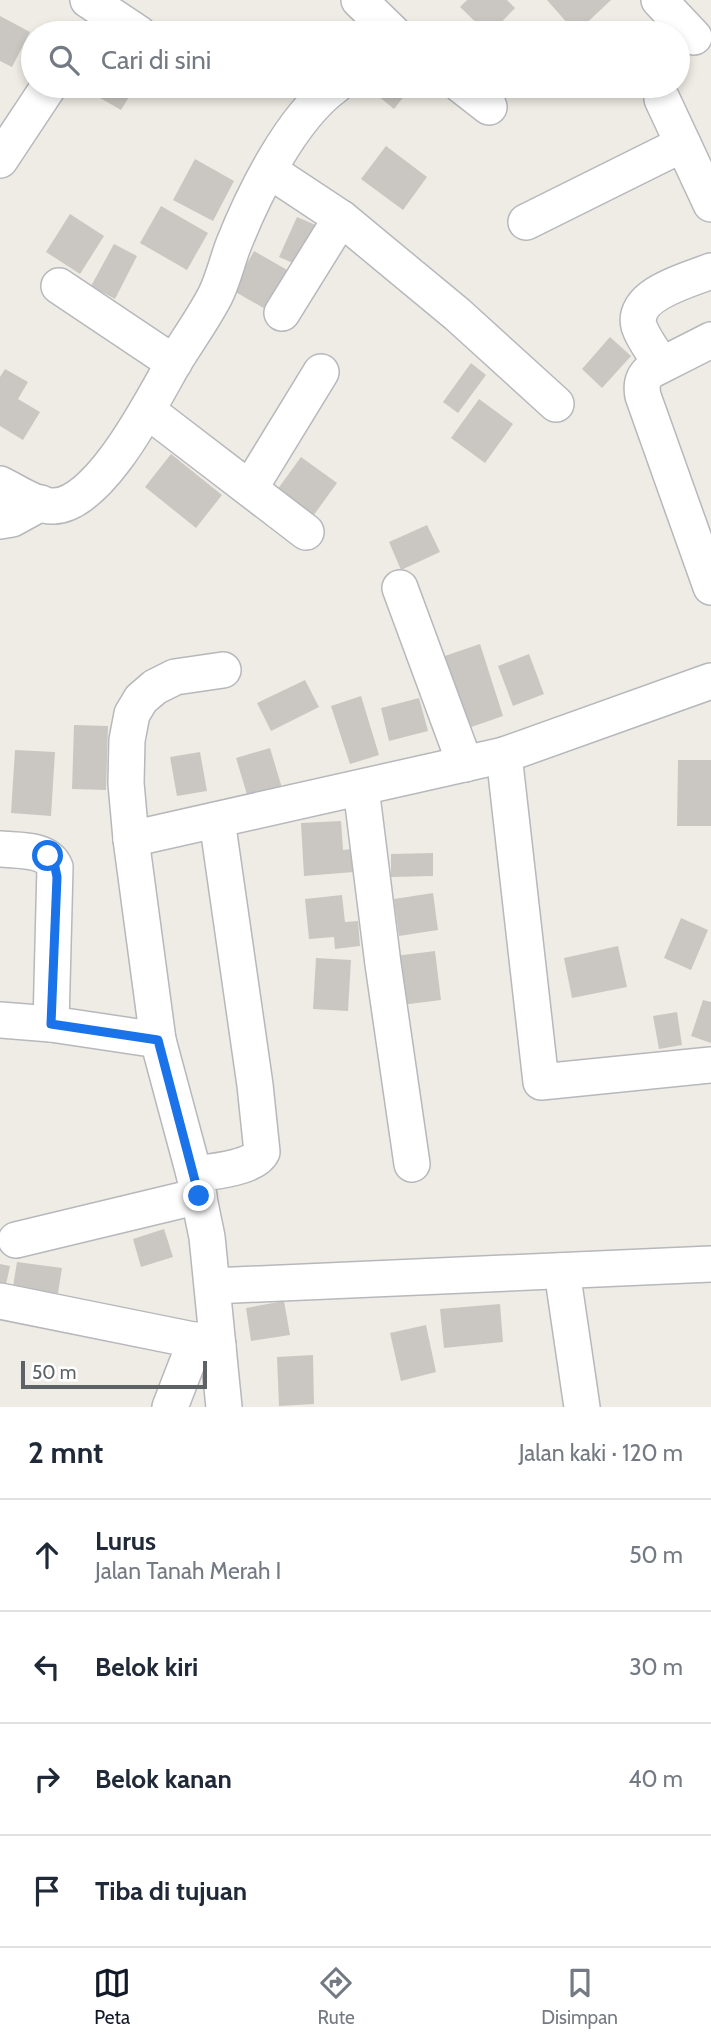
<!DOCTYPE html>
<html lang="id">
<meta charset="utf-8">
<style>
:root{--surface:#fff;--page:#f6f6f7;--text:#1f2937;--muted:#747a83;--line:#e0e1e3;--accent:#111827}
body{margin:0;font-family:Cabin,sans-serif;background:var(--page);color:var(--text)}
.scale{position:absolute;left:21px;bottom:18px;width:186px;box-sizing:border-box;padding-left:7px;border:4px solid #5d6265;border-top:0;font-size:19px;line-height:24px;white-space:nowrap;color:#5d6265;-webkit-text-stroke:5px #fff;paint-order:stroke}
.stop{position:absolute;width:21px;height:21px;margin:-16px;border:5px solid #1a73e8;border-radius:50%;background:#fff}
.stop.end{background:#1a73e8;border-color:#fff;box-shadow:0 2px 7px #0008}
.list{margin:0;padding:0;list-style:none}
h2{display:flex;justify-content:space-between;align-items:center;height:91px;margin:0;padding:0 28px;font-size:30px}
h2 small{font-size:23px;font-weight:400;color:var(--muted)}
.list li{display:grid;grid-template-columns:46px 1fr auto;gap:21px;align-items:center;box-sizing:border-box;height:112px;padding:0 28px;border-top:2px solid var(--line)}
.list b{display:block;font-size:26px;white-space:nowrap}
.list p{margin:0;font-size:23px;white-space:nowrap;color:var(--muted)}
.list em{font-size:23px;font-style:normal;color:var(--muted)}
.icon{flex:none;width:38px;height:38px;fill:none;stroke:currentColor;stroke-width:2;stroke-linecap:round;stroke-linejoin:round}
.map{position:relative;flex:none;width:711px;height:1407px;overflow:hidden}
.search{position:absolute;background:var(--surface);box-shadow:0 4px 10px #0003;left:21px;right:21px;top:21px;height:77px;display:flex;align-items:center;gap:18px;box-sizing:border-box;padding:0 24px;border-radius:38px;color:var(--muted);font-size:26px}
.sheet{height:539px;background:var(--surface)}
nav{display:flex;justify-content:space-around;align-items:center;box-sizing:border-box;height:98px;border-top:2px solid var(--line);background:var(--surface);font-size:19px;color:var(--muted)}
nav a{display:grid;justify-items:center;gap:4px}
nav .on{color:var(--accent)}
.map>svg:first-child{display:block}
.building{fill:#cac7c2}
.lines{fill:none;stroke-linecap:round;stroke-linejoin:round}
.minor-casing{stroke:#b6b8bc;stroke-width:38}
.minor{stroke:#fff;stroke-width:35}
.route{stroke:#1a73e8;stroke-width:9}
</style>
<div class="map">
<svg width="711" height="1407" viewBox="0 0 711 1407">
<rect width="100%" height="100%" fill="#efece5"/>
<g class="building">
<path d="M467,0H507L515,8L491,33H487L460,7Z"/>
<path d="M547,0H611L576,33Z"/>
<path d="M0,16L30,32L12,67L0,61Z"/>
<path d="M100,86H122L132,92L121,110L95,95Z"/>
<path d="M366,86H412L394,109Z"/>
<path d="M386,146L427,177L403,210L361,179Z"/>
<path d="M195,159L234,181L213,221L173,200Z"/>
<path d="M161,206L208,233L187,270L140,243Z"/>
<path d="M70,214L104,236L80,274L46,252Z"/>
<path d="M297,217L318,226L300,266L279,257Z"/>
<path d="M114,244L137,256L115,299L91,286Z"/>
<path d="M254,251L296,275L274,314L232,290Z"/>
<path d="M610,337L631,356L602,388L582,369Z"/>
<path d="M471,363L486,375L458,413L443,402Z"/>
<path d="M5,369L28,382L18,399L40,412L23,440L0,426V377Z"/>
<path d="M479,399L513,424L485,463L451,438Z"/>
<path d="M171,454L222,495L196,528L145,487Z"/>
<path d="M301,457L337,483L308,523L272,497Z"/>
<path d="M427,525L440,552L401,570L389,542Z"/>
<path d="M480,644L503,716L457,732L433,660Z"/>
<path d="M529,654L544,694L513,706L498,666Z"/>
<path d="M305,680L319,707L271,731L257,703Z"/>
<path d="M361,696L379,755L350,764L331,706Z"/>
<path d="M419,698L428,731L389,741L381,708Z"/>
<path d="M74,725L108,726L106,790L72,789Z"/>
<path d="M270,748L282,788L248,798L236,758Z"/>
<path d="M15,750L55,752L51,816L11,813Z"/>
<path d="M200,752L207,791L177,796L170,757Z"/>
<path d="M678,760H711V826H677Z"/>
<path d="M341,821L343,850L352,849L354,872L304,876L301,823Z"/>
<path d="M433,853V876L391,877V854Z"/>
<path d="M433,893L438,930L399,936L394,899Z"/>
<path d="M342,895L345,922L358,921L360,946L335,949L334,937L309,939L305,899Z"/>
<path d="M681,918L708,930L691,970L664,958Z"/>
<path d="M618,946L627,987L572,998L564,958Z"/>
<path d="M435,951L441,1000L401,1005L395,956Z"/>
<path d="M316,958L351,960L348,1011L313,1009Z"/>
<path d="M703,1000L711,1002V1043L691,1036Z"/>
<path d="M677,1012L682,1045L659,1049L653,1016Z"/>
<path d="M164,1229L173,1257L141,1267L133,1239Z"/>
<path d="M17,1262L62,1268L57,1299L12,1293Z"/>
<path d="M0,1264L10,1266L5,1289L0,1288Z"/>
<path d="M284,1301L290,1335L251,1341L246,1308Z"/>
<path d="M500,1304L503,1342L444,1348L440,1309Z"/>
<path d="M426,1325L436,1372L401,1381L390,1333Z"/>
<path d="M313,1355L314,1404L279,1406L277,1357Z"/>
</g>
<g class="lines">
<defs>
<g id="minor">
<path d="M88,0L138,33"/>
<path d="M359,0L393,33"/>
<path d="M659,0L694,37"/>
<path d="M462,86L489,107"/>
<path d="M662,99L711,204"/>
<path d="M0,160L49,86"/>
<path d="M270,171L341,218L457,314L556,404"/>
<path d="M526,222L683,144"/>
<path d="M59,286L174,363"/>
<path d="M282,313L341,218"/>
<path d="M711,340L650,371C642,378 641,386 643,396L711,587"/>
<path d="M661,364C654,352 643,339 639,326C631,294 689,280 711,271"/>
<path d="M148,411L306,532"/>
<path d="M0,484C15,491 37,507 54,506C100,505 153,399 173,364C187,341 203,319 215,296C223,280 227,262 233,246C253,195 291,118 335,86"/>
<path d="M250,488L321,372"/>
<path d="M0,521L12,519L41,503"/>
<path d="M400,588L465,764"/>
<path d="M223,670L175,677L155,687L141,699L132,714L127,740L126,783L131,839L158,1040L194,1174L207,1237L224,1407"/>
<path d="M504,755L541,1082L711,1065"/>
<path d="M361,788L383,964L412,1164"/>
<path d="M131,839L504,755L711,681"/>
<path d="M0,849C18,851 47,848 55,867L51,1024"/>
<path d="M0,1020L51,1024L158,1040"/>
<path d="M194,1174C210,1172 255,1168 262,1152L255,1085L217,820"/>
<path d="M16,1240L199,1196"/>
<path d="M562,1271L582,1407"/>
<path d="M213,1286L711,1264"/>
<path d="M0,1301L218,1345"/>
<path d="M170,1407L196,1340"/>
</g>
</defs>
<use href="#minor" class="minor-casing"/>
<use href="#minor" class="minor"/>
</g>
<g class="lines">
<path class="route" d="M48,856L55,867L57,877L51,1024L158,1040L199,1196"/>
</g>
</svg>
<div class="scale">50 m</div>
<div class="stop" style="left:48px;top:856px"></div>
<div class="stop end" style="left:199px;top:1196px"></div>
<div class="search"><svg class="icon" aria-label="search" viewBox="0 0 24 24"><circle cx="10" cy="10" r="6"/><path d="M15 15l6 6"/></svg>Cari di sini</div>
</div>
<section class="sheet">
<h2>2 mnt<small>Jalan kaki · 120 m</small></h2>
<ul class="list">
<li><svg class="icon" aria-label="ahead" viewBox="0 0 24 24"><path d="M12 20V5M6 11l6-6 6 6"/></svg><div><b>Lurus</b><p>Jalan Tanah Merah I</p></div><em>50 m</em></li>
<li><svg class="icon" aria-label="left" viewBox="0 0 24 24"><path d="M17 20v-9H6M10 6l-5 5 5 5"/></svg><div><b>Belok kiri</b></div><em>30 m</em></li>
<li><svg class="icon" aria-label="right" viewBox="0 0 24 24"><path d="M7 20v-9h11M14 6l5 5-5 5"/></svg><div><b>Belok kanan</b></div><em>40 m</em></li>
<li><svg class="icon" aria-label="arrive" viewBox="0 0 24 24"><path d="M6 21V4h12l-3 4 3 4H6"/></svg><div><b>Tiba di tujuan</b></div></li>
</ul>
</section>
<nav>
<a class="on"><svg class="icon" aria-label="map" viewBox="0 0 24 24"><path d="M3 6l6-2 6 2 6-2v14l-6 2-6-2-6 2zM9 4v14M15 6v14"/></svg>Peta</a>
<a><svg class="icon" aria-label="directions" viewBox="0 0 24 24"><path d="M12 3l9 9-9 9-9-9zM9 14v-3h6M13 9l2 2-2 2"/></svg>Rute</a>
<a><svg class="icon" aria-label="saved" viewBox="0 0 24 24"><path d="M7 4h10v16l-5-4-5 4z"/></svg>Disimpan</a>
</nav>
